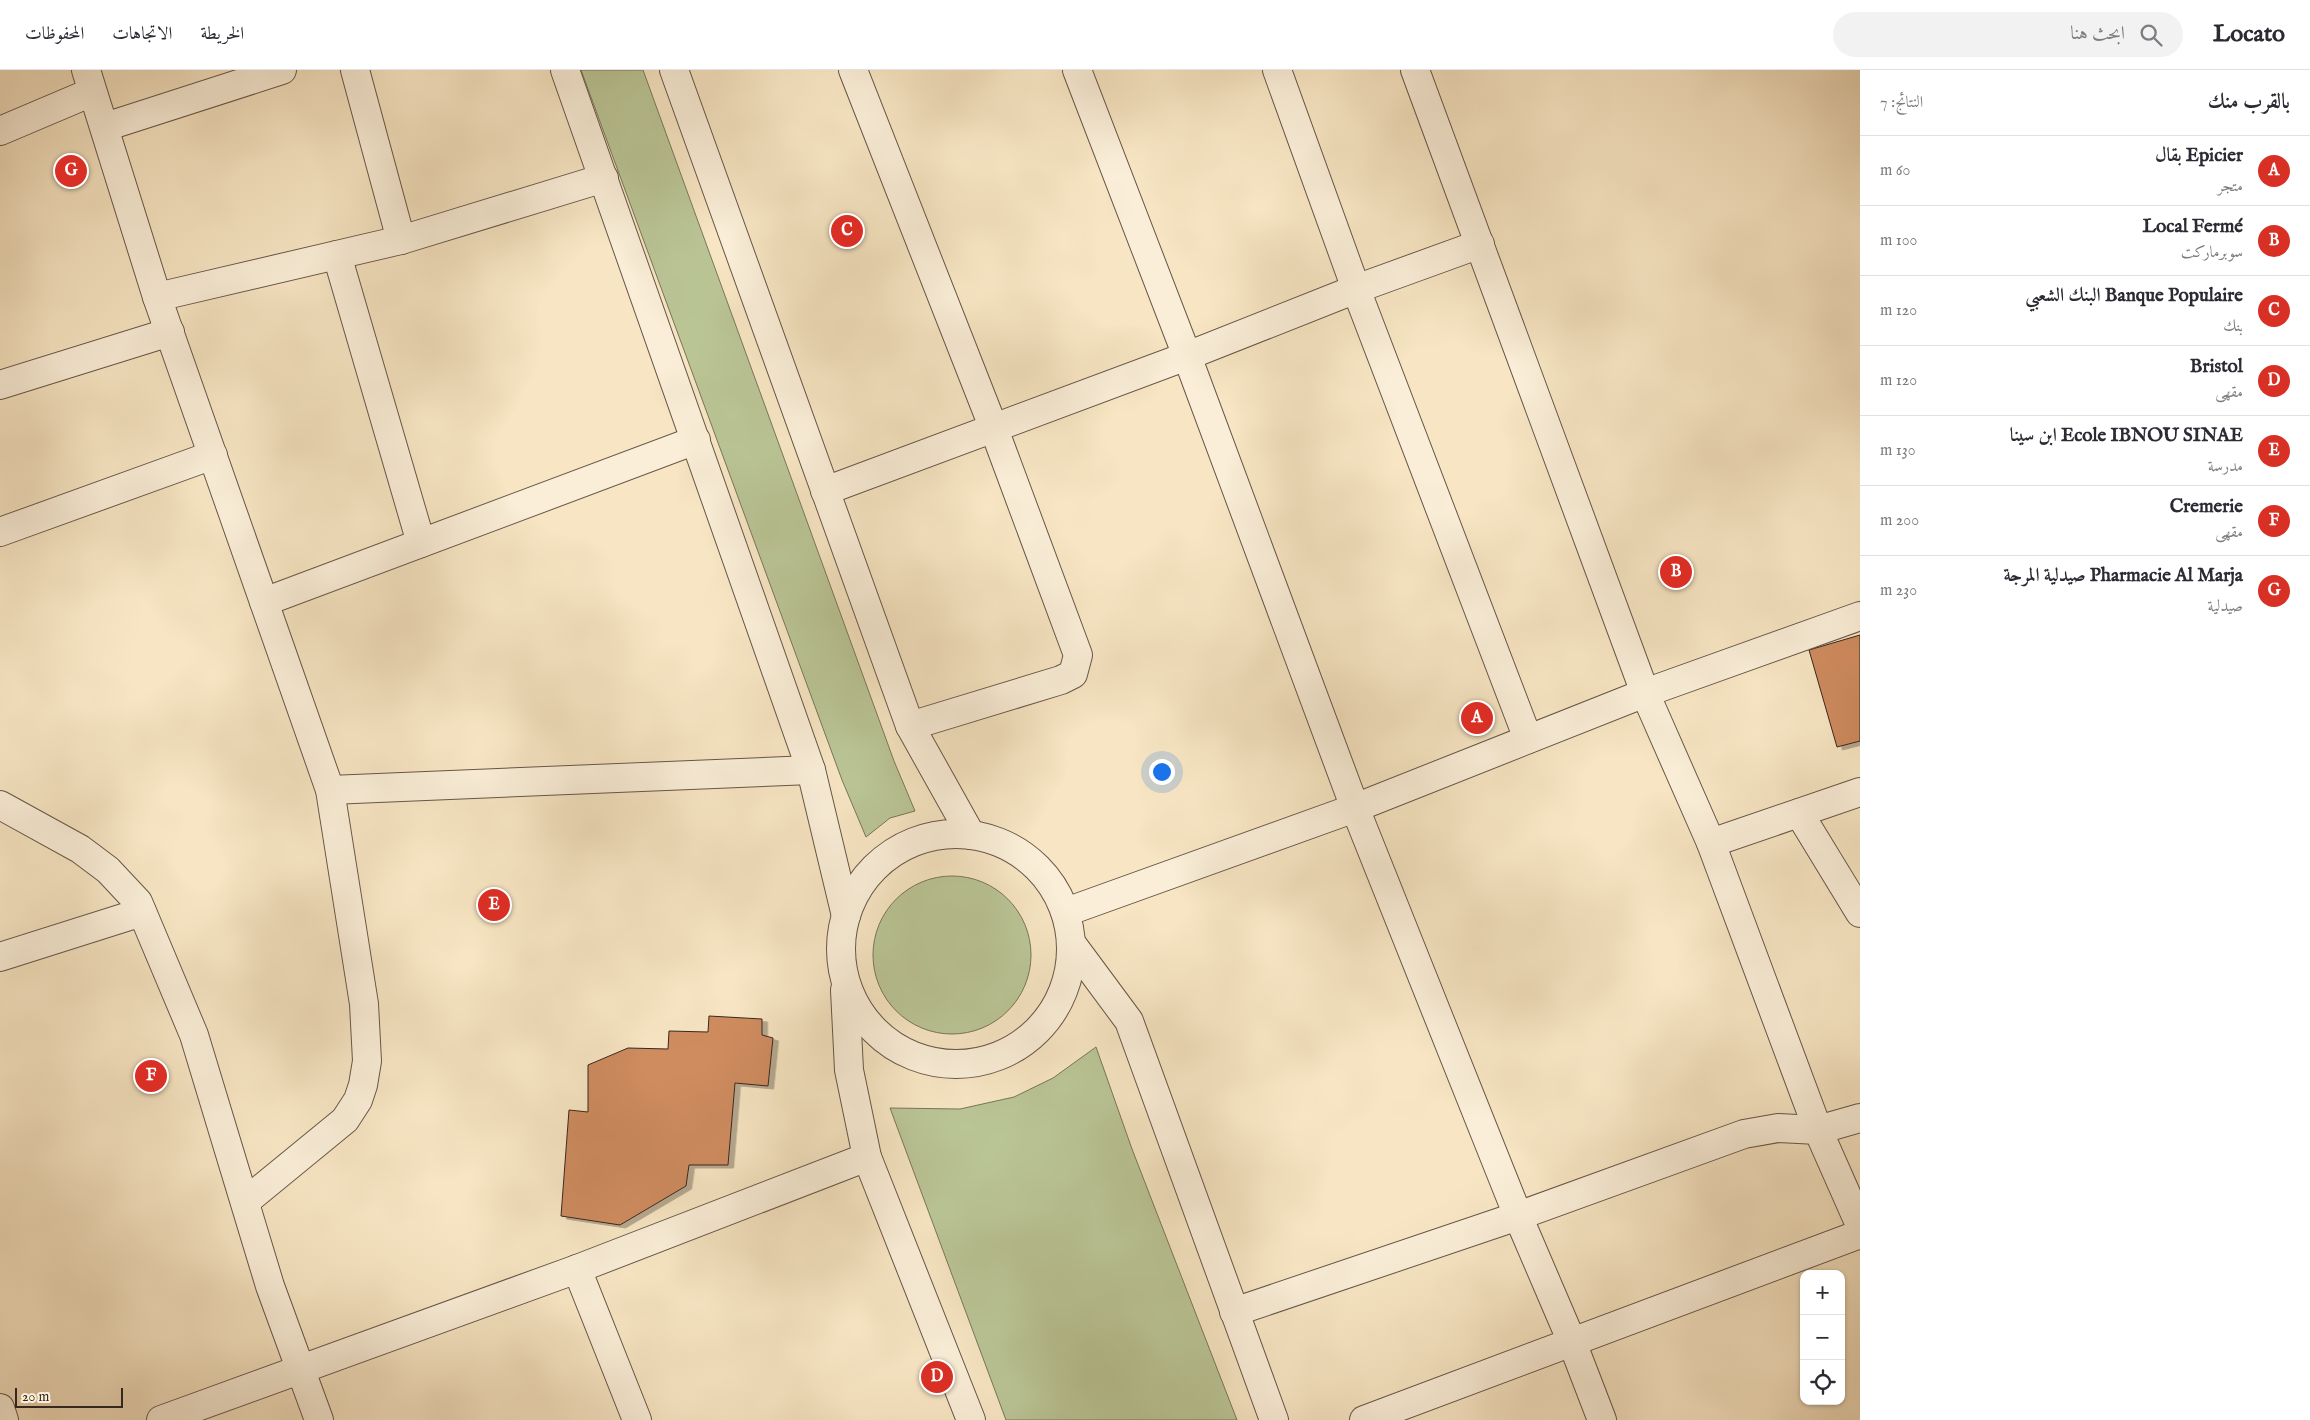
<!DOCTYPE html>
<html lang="ar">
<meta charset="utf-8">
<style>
:root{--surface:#fff;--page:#f2f2f3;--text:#2b2b33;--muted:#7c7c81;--line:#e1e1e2;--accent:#d93025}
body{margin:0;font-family:"IM FELL English",Amiri,serif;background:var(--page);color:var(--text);direction:rtl}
.controls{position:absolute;right:15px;bottom:15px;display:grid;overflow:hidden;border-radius:10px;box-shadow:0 1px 4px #0004}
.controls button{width:45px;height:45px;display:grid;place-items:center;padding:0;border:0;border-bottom:1px solid var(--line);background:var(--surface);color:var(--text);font:25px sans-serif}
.scale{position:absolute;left:15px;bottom:12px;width:108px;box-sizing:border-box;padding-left:5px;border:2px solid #37271f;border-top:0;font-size:14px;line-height:18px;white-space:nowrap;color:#37271f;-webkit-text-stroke:4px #faeed8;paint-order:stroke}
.you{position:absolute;left:1161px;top:701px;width:18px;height:18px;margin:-12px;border:4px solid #fff;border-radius:50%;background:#1a73e8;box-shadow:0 0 0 8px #1a73e833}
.badge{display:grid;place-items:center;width:32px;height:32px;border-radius:50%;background:var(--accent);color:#fff;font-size:16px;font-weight:700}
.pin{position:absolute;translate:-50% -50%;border:2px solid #fff;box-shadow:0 1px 5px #0006}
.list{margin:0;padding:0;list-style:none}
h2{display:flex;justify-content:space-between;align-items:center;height:65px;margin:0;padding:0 20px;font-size:21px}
h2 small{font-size:16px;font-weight:400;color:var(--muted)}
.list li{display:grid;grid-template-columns:32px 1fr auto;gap:15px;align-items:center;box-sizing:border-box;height:70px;padding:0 20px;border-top:1px solid var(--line)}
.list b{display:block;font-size:19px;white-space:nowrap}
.list p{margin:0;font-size:16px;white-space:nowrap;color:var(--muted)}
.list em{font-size:16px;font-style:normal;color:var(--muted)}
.icon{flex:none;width:28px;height:28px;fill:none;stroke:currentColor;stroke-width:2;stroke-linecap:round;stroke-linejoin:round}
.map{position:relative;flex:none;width:1860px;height:1350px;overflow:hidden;direction:ltr}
header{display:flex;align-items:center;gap:30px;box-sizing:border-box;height:70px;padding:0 25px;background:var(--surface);border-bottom:1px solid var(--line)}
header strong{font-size:24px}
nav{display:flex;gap:28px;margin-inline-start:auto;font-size:18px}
.search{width:350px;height:45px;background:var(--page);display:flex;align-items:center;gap:12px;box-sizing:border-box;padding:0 18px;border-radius:28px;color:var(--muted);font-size:19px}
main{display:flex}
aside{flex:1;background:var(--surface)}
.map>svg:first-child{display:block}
.green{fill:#bac596;stroke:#78765a}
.building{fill:#cf8c5f;stroke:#37271f;filter:url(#shadow)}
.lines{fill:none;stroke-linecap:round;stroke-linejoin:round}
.minor-casing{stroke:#675648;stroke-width:30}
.minor{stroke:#faeed8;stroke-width:28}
</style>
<header>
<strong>Locato</strong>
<div class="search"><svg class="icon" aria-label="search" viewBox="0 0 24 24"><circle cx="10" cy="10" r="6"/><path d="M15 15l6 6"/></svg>ابحث هنا</div>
<nav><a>الخريطة</a><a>الاتجاهات</a><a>المحفوظات</a></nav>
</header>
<main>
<aside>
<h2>بالقرب منك<small>النتائج: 7</small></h2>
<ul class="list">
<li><span class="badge">A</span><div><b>Epicier بقال</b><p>متجر</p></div><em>60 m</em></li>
<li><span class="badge">B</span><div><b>Local Fermé</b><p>سوبرماركت</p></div><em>100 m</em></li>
<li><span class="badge">C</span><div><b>Banque Populaire البنك الشعبي</b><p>بنك</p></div><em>120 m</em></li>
<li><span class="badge">D</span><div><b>Bristol</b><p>مقهى</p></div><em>120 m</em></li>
<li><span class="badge">E</span><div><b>Ecole IBNOU SINAE ابن سينا</b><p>مدرسة</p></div><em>130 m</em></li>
<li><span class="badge">F</span><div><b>Cremerie</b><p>مقهى</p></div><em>200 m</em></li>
<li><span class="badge">G</span><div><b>Pharmacie Al Marja صيدلية المرجة</b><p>صيدلية</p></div><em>230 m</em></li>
</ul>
</aside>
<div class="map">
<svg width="1860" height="1350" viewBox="0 0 1860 1350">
<defs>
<filter id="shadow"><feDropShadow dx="5.5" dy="3" stdDeviation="0" flood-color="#0004"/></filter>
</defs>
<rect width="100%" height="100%" fill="#f7e5c3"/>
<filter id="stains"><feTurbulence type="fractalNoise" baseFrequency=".004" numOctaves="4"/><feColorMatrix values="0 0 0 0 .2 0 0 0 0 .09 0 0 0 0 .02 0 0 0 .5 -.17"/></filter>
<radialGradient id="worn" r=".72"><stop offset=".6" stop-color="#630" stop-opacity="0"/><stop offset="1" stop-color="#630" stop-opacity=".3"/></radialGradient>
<g class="green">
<path d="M581,0H643L894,691L915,741L890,748L866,767L842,710Z"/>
<circle cx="952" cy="885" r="79"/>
<path d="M1096,977L1132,1079L1237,1350H1006L890,1038L960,1039L1014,1027L1053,1008Z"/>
</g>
<g class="building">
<path d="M1860,565V671L1837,677L1809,580Z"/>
<path d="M709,946L762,949V965L773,968L768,1016L735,1013L728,1095H689L686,1116L620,1155L561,1146L569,1040L588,1042V995L628,978L668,979L669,961L708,962Z"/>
</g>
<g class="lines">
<defs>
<g id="minor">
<path d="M86,0L157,227L330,720L364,934L367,991L363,1015L358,1030L345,1050L245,1132"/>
<path d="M355,0L401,170"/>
<path d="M565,0L811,700L846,846"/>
<path d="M674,0L910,656L971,765"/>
<path d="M853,0L994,359L1078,585L1073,604L1061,610L910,656"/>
<path d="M1077,0L1187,286L1355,738L1518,1146L1572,1272L1602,1350"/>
<path d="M1277,0L1356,219L1528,669"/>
<path d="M1415,0L1645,623L1711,773L1818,1060L1860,1155"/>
<path d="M105,57L282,0"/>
<path d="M0,61L92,22"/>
<path d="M337,185L421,473"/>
<path d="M157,227L401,170L604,108"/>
<path d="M0,315L170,262"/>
<path d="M825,421L1187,286L1356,219L1480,174"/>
<path d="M0,462L213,385"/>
<path d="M264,532L696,370"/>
<path d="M330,720L811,700"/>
<path d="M0,735L80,779L108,800L138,832L194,965L270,1216L319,1350"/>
<path d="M1799,743L1860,843"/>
<circle cx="956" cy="879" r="115"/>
<path d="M1711,773L1860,722"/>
<path d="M1066,842L1355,738L1645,623L1860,546"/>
<path d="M1072,874L1129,951L1274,1350"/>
<path d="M0,887L142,842"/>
<path d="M845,920L849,1000L867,1087L971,1350"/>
<path d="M577,1199L637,1350"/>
<path d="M1234,1242L1518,1146L1744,1064L1778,1058L1818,1060L1860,1048"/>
<path d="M0,1338L4,1350"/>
<path d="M161,1350L577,1199L867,1087"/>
<path d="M1364,1350L1860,1164"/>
</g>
</defs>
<use href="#minor" class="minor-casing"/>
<use href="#minor" class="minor"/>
</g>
<rect width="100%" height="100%" filter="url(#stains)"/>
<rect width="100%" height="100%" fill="url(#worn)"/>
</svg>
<div class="controls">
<button>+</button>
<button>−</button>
<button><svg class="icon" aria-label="locate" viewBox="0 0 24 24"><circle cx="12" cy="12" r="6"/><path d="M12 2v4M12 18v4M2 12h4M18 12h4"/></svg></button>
</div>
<div class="scale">20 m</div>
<div class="you"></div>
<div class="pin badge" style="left:1477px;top:648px">A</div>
<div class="pin badge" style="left:1676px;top:502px">B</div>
<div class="pin badge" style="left:847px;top:161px">C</div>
<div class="pin badge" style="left:937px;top:1307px">D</div>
<div class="pin badge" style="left:494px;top:835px">E</div>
<div class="pin badge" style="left:151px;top:1006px">F</div>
<div class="pin badge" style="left:71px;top:101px">G</div>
</div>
</main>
